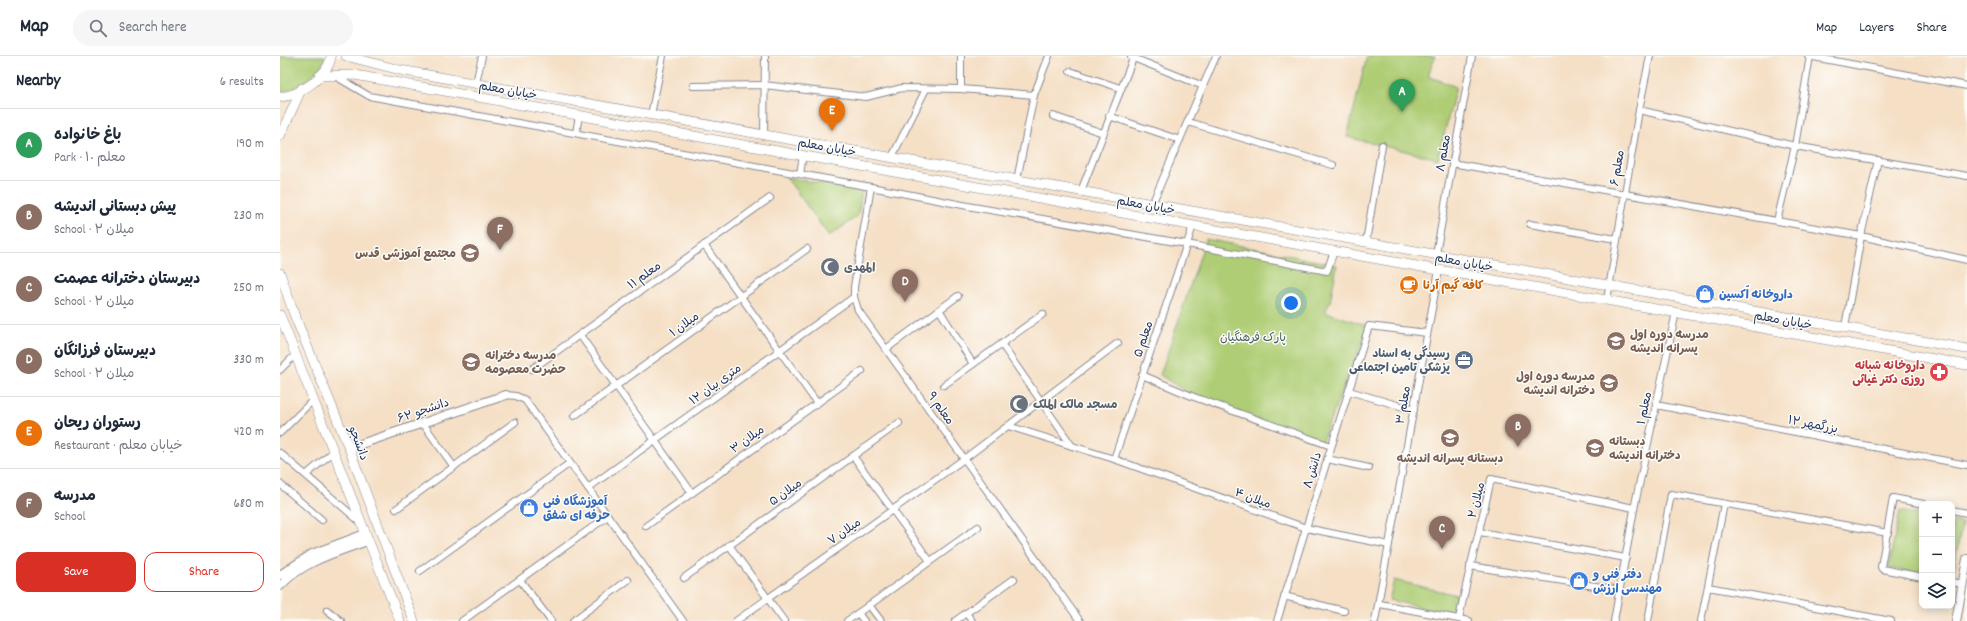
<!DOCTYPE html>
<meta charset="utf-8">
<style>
:root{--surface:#fff;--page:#f6f6f7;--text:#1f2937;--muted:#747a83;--line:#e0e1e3;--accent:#d93025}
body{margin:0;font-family:Dekko,"Playpen Sans Arabic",sans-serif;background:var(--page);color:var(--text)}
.controls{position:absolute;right:12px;bottom:12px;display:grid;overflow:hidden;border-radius:8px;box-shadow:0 2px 10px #0003}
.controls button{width:36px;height:36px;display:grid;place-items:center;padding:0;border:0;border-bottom:1px solid var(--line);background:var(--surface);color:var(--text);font:20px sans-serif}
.you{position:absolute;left:1011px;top:247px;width:14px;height:14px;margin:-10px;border:3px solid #fff;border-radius:50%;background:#1a73e8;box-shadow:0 0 0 6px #1a73e833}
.badge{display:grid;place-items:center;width:26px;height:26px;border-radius:50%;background:var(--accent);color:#fff;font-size:13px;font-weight:700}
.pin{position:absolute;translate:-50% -33px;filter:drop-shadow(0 1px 2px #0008)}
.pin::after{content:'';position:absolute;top:21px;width:14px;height:12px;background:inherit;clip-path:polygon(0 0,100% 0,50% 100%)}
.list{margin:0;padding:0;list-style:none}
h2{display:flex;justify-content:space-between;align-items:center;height:52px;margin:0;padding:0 16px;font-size:17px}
h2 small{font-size:13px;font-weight:400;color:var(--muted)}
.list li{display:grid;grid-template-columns:26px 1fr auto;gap:12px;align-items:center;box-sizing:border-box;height:72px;padding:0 16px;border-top:1px solid var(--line)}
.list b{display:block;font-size:15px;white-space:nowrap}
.list p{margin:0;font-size:13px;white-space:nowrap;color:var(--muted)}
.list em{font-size:13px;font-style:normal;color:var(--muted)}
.actions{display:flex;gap:8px;padding:12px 16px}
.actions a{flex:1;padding:9px 0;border:1px solid var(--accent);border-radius:12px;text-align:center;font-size:14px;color:var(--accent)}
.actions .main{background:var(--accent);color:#fff}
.icon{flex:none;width:22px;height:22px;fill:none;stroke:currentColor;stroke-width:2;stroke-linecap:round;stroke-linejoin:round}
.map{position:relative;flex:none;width:1687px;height:565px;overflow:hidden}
header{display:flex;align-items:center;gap:24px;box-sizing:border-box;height:56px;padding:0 20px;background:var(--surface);border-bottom:1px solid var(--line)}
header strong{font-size:19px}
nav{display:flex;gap:22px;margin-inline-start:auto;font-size:14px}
.search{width:280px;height:36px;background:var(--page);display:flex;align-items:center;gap:10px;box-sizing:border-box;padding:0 14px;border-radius:22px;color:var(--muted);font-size:15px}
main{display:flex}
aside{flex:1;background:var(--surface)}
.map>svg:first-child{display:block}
.green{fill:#aecd75;stroke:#647e6a}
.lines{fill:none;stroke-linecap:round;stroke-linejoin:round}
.minor-casing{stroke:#888792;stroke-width:8}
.tertiary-casing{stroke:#888792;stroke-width:10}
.secondary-casing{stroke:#888792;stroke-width:10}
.minor{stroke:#fff;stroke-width:6}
.tertiary{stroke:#fff;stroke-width:8}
.secondary{stroke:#fff;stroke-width:9}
.labels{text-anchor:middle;stroke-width:3;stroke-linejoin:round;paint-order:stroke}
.street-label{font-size:12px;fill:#1b2f5e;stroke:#fdfcf7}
.education-label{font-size:12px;font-weight:bold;fill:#785e54;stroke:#fdfcf7;text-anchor:start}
.worship-label{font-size:12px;font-weight:bold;fill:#5b616d;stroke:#fdfcf7;text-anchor:start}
.food-label{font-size:12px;font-weight:bold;fill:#c56008;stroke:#fdfcf7;text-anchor:start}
.shop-label{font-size:12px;font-weight:bold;fill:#366cbe;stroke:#fdfcf7;text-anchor:start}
.park-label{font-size:12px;fill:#475e65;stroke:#fdfcf7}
.service-label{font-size:12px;font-weight:bold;fill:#4e5e75;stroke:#fdfcf7;text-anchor:end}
.health-label{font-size:12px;font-weight:bold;fill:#be3a42;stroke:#fdfcf7;text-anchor:end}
</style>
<header>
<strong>Map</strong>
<div class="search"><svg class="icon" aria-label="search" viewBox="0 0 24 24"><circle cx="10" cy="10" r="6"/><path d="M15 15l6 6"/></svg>Search here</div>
<nav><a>Map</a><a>Layers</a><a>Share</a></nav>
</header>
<main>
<aside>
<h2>Nearby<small>6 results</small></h2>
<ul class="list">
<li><span class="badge" style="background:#2e9e5b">A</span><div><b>باغ خانواده</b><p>Park · معلم ۱۰</p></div><em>190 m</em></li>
<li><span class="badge" style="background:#8d6e63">B</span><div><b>پیش دبستانی اندیشه</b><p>School · میلان ۲</p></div><em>230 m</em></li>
<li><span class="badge" style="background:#8d6e63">C</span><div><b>دبیرستان دخترانه عصمت</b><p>School · میلان ۲</p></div><em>250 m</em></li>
<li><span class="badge" style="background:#8d6e63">D</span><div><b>دبیرستان فرزانگان</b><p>School · میلان ۲</p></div><em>330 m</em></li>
<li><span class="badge" style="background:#e8710a">E</span><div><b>رستوران ریحان</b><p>Restaurant · خیابان معلم</p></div><em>420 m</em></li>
<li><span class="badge" style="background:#8d6e63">F</span><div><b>مدرسه</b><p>School</p></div><em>680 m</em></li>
</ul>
<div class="actions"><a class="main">Save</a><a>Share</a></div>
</aside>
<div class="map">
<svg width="1687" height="565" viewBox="0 0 1687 565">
<rect width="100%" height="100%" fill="#fdfcf7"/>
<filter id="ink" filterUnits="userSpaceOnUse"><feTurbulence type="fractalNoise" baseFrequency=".025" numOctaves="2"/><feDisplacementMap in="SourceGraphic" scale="8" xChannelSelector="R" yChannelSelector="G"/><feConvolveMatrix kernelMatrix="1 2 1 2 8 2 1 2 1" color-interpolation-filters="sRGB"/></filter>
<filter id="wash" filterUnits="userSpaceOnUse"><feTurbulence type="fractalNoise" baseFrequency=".012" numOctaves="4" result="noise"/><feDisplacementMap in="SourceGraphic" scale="16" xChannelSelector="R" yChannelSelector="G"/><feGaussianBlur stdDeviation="0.9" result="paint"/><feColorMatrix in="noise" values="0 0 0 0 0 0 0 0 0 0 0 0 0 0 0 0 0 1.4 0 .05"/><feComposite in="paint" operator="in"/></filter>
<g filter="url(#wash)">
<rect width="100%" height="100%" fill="#f5dfc5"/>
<g class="green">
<path d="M0,0H45C44,15 14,36 0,36Z"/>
<path d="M1087,0H1155L1148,20L1176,31L1158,103L1067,81Z"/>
<path d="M506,121L582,135L578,160L549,180Z"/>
<path d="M926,183L1057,209L1050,246L1045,256L1089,270L1041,387L914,341L880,319Z"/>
<path d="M1620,455L1642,459V518L1608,512Z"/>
<path d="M1672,465L1682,467L1672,524Z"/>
<path d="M1114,524L1177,539L1174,559L1109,544Z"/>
</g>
</g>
<g filter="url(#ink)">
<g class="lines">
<defs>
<g id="minor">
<path d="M1528,0L1687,30"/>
<path d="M851,1L923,30"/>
<path d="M790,15L840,32"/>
<path d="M55,20L89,40L591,131L693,151L907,188L1047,215L1054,195"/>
<path d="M196,27L202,0"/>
<path d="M413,30L484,29L586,41L622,32L681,33L754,39"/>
<path d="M681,33V0"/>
<path d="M1359,54L1515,90L1687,120"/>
<path d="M371,59L383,0"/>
<path d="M773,60L823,77"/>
<path d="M829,60L900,84"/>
<path d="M908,66L1053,109"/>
<path d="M296,77L299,59"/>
<path d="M484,79L485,0"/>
<path d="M612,101L646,33"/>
<path d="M1172,107L1581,180L1687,204"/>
<path d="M520,118L523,99"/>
<path d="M737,124L754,39L769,0"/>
<path d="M591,131L574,231V241L578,254L800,565"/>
<path d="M801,135L854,0"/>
<path d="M872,148L936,0"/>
<path d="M1497,165L1515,90L1530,0"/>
<path d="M1250,168L1336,183"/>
<path d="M1086,186L1102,89"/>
<path d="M424,189L537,347"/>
<path d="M1156,198L1192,0"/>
<path d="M1327,244L1359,54L1370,0"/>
<path d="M660,255L693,308"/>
<path d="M1565,271L1581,180L1598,104"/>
<path d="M300,279L412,437"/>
<path d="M722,289L792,390"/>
<path d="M606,293L678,240"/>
<path d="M252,313L490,142"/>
<path d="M0,314L15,299"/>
<path d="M862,319L914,341L1051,390"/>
<path d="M664,329L763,258"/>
<path d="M1069,335L1134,354"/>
<path d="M226,339L236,340L245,344L403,565"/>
<path d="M1376,349L1687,409"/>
<path d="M294,360L527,193"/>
<path d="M142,366L174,411"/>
<path d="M728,370L834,403L1026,472L1109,489"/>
<path d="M0,377L33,344"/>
<path d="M0,397L79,465"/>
<path d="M573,400L650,505"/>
<path d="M834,403L913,170"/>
<path d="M1047,403L1089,412"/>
<path d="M26,419L53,396"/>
<path d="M0,428L42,464"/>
<path d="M308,432L574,241"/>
<path d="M116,453L235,366"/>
<path d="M1672,454L1687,457"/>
<path d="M366,470L582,315"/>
<path d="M1200,476L1346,502"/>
<path d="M449,489L504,565"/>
<path d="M1190,510L1340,534"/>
<path d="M140,515L290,407"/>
<path d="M1642,521L1602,513L1601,511L1613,442L1644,448"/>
<path d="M404,522L619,367"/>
<path d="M240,524L271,565"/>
<path d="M1672,526L1682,528"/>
<path d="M1428,531L1611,565"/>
<path d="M1004,540L1064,555"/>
<path d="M1100,548L1189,565"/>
<path d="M589,549L601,565"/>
<path d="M47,554L61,565"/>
<path d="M578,557L584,565"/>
<path d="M686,557L692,565"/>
<path d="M1179,563C1188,516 1201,470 1211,423L1354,452"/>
<path d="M182,565L328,460"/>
<path d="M293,565L348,524"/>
<path d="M456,565L684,403L838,287"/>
<path d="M567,565L698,471"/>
<path d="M675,565L734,523"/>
<path d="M997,565L1089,270L1147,277"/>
<path d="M1095,565L1159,214"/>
<path d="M1334,565L1355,448L1396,256"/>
<path d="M1368,565L1391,438L1608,477"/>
<path d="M1421,565L1444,448"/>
</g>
<g id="tertiary">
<path d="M69,392L226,339"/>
<path d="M0,519L32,498L85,478"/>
<path d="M0,530C23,505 57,496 87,485"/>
<path d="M1676,565L1687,503"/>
</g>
<g id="secondary">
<path d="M66,0L120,14L1687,293"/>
<path d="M39,20L75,19L1687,309"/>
<path d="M0,41C19,40 49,20 51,0"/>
<path d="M0,80L22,32"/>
<path d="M0,217L14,258L69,392L134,565"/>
<path d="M0,259L120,565"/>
</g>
</defs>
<use href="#minor" class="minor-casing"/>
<use href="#tertiary" class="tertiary-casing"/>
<use href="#secondary" class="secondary-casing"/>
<use href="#minor" class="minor"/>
<use href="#tertiary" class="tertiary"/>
<use href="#secondary" class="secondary"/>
</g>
</g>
<defs>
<symbol id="school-disc" viewBox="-11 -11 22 22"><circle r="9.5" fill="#8d6e63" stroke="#fdfcf7"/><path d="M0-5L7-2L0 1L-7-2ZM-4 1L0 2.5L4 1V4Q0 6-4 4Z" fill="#fff"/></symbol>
<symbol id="mosque-disc" viewBox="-11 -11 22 22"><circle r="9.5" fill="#6b7280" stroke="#fdfcf7"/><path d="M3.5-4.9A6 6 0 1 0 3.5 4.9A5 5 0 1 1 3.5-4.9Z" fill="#fff"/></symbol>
<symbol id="cafe-disc" viewBox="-11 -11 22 22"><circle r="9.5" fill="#e8710a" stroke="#fdfcf7"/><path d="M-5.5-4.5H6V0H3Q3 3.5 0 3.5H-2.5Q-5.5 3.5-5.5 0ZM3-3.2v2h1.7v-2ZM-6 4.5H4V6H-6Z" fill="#fff"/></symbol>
<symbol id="shop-disc" viewBox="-11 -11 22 22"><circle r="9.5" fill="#3f7fe0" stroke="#fdfcf7"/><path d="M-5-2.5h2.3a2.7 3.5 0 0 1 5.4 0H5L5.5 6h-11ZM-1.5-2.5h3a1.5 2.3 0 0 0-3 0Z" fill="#fff"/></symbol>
<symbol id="office-disc" viewBox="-11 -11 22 22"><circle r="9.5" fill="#5c6f8a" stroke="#fdfcf7"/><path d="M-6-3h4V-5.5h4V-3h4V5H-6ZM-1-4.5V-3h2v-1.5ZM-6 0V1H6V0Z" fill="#fff"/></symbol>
<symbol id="pharmacy-disc" viewBox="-11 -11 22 22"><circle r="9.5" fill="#e0444e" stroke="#fdfcf7"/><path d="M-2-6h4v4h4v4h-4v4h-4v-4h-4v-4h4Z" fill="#fff"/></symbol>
</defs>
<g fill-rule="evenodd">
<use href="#school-disc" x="179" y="186" width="22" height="22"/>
<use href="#mosque-disc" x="539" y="200" width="22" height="22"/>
<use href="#cafe-disc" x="1118" y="218" width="22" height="22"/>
<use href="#shop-disc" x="1414" y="227" width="22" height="22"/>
<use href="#school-disc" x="1325" y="274" width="22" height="22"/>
<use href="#office-disc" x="1173" y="293" width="22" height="22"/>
<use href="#school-disc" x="180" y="295" width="22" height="22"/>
<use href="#pharmacy-disc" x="1648" y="305" width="22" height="22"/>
<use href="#school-disc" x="1318" y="316" width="22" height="22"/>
<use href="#mosque-disc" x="728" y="337" width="22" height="22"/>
<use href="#school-disc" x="1159" y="371" width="22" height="22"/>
<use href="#school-disc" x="1304" y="381" width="22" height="22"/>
<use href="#shop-disc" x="238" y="441" width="22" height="22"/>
<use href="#shop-disc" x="1288" y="514" width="22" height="22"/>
</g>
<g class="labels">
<g class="street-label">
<text transform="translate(228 34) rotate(10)" y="4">خیابان معلم</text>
<text transform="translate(547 91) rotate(10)" y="4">خیابان معلم</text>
<text transform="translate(1163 97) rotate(-80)" y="4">معلم ۸</text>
<text transform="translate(1337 112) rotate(-80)" y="4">معلم ۶</text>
<text transform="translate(866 149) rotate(10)" y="4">خیابان معلم</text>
<text transform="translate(1184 206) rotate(10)" y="4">خیابان معلم</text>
<text transform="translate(364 219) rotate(-36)" y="4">معلم ۱۱</text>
<text transform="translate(1503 264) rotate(10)" y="4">خیابان معلم</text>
<text transform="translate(404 268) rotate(-36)" y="4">میلان ۱</text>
<text transform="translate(863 283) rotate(-71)" y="4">معلم ۵</text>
<text transform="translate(435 328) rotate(-36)" y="4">۱۲ متری بیان</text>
<text transform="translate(1123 349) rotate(-80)" y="4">معلم ۳</text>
<text transform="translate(661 352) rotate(55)" y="4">معلم ۹</text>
<text transform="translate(1364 352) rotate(-78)" y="4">معلم ۱</text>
<text transform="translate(143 354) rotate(-19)" y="4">دانشجو ۶۲</text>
<text transform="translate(1533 368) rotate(11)" y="4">بزرگمهر ۱۲</text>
<text transform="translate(467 383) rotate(-36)" y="4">میلان ۳</text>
<text transform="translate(79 387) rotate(69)" y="4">دانشجو</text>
<text transform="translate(1032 414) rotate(-73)" y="4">دانش ۸</text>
<text transform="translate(505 436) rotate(-36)" y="4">میلان ۵</text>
<text transform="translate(973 442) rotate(20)" y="4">میلان ۴</text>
<text transform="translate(1196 444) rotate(-76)" y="4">میلان ۲</text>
<text transform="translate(564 475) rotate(-35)" y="4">میلان ۷</text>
</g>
<g class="education-label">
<text x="176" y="201" text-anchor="end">مجتمع آموزشی قدس</text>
<text x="1350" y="282">مدرسه دوره اول<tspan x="1350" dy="14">پسرانه اندیشه</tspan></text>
<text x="205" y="303">مدرسه دخترانه<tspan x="205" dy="14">حضرت معصومه</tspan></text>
<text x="1315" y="324" text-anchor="end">مدرسه دوره اول<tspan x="1315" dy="14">دخترانه اندیشه</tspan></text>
<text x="1329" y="389">دبستانه<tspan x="1329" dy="14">دخترانه اندیشه</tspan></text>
<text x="1170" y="406" text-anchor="middle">دبستانه پسرانه اندیشه</text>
</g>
<g class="worship-label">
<text x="564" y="215">المهدی</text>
<text x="753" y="352">مسجد مالک الملک</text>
</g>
<g class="food-label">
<text x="1143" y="233">کافه گیم آرنا</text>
</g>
<g class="shop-label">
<text x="1439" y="242">داروخانه اُکسین</text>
<text x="263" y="449">آموزشگاه فنی<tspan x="263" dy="14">حرفه ای شفق</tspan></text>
<text x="1313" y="522">دفتر فنی و<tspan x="1313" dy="14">مهندسی ارزش</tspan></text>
</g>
<g class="park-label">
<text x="973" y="285">پارک فرهنگیان</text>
</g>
<g class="service-label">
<text x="1170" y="301">رسیدگی به اسناد<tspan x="1170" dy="14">پزشکی تامین اجتماعی</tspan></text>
</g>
<g class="health-label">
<text x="1645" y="313">داروخانه شبانه<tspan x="1645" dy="14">روزی دکتر غیاثی</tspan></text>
</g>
</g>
</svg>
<div class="controls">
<button>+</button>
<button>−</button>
<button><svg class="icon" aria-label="layers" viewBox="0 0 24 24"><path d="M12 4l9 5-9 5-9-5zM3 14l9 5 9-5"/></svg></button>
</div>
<div class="you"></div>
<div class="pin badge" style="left:1122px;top:56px;background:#2e9e5b">A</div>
<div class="pin badge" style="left:1238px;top:391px;background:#8d6e63">B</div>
<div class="pin badge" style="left:1162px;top:493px;background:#8d6e63">C</div>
<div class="pin badge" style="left:625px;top:246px;background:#8d6e63">D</div>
<div class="pin badge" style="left:552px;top:75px;background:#e8710a">E</div>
<div class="pin badge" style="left:220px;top:194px;background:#8d6e63">F</div>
</div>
</main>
